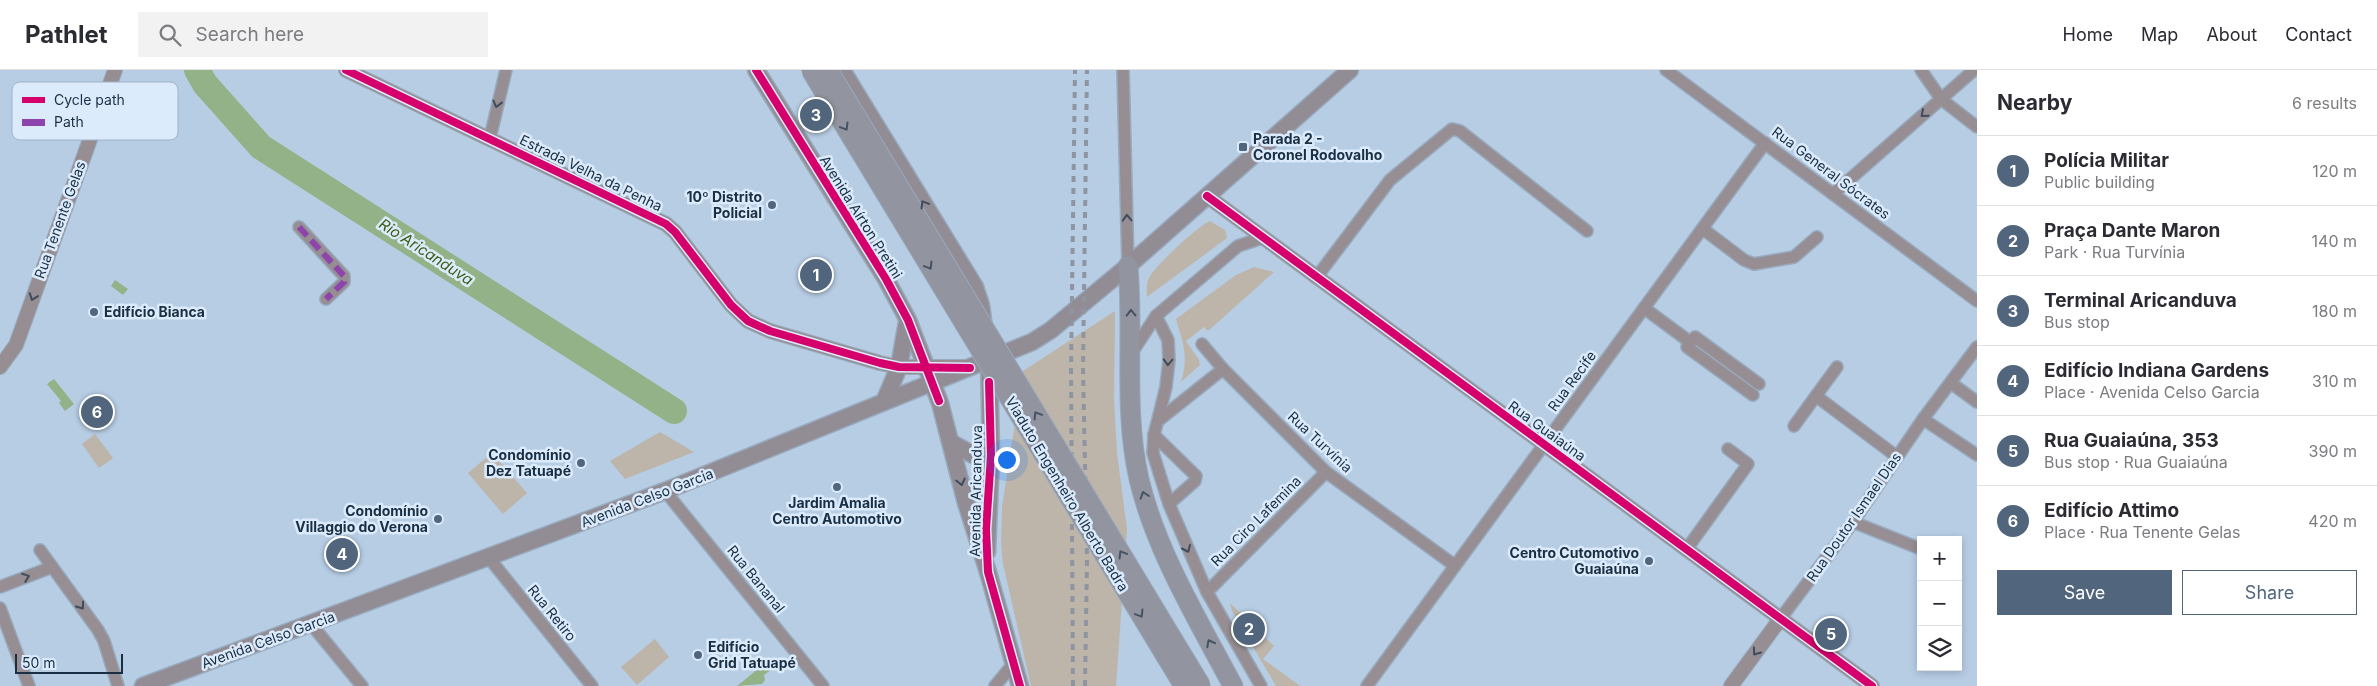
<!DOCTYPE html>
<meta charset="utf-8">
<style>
:root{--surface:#fff;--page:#f2f2f3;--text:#2b2b33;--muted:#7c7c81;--line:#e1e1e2;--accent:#51667c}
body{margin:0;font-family:Inter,sans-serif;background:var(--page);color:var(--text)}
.controls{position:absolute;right:15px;bottom:15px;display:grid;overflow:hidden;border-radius:0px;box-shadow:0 2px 8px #0003}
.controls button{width:45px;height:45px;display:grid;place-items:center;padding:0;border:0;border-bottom:1px solid var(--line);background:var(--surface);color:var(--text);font:25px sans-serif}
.scale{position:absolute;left:15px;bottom:12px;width:108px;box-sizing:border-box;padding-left:5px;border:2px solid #1a2f44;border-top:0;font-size:14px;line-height:18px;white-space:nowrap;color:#1a2f44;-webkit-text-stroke:4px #dbebfc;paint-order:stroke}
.you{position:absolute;left:1006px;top:389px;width:18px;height:18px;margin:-12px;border:4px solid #fff;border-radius:50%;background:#1a73e8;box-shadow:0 0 0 8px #1a73e833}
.badge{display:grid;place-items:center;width:32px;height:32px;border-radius:50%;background:var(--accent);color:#fff;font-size:16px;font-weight:700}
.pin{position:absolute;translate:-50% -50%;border:2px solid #fff;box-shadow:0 1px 5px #0006}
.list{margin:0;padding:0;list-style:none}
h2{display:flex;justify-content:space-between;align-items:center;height:65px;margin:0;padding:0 20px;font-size:21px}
h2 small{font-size:16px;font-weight:400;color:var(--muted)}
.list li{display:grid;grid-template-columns:32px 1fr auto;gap:15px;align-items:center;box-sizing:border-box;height:70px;padding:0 20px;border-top:1px solid var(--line)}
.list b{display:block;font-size:19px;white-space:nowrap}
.list p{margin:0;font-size:16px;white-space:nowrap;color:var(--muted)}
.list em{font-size:16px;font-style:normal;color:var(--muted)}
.actions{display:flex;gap:10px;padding:15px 20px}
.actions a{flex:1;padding:11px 0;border:1px solid var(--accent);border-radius:0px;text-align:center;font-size:18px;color:var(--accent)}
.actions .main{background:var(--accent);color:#fff}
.icon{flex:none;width:28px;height:28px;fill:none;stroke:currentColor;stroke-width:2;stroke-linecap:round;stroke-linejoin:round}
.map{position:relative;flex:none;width:1977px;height:616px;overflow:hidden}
header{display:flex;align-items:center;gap:30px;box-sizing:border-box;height:70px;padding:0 25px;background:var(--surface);border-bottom:1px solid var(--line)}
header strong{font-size:24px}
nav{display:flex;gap:28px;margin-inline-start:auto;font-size:18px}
.search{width:350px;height:45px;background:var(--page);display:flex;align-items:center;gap:12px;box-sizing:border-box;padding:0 18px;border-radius:0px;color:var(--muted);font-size:19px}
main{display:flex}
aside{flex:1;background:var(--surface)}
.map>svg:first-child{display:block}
.green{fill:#bdb4aa}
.water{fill:#93b288}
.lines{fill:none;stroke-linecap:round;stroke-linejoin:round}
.river{stroke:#93b288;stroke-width:26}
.minor-casing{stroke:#98aabe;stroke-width:14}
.tertiary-casing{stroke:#98aabe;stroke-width:16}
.secondary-casing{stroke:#98aabe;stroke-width:19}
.trunk-casing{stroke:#98aabe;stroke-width:21}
.minor{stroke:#968e93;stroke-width:11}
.tertiary{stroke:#968e93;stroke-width:14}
.secondary{stroke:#928d95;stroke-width:16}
.trunk{stroke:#92949f;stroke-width:19}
.rail{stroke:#8e95a0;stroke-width:4;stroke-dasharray:6 6;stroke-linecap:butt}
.trunk-bridge-casing{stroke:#98aabe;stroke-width:21;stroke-linecap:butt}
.trunk-bridge{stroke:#92949f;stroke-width:19}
.quiet{stroke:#8e44ad;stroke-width:6;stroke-dasharray:12 6;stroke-linecap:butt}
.cycleway-casing{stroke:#dbebfc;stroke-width:11}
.cycleway{stroke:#d6006c;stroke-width:8}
.oneway{stroke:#3f4c5c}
.oneway2{stroke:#445264}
.oneway3{stroke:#3e4b5c}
.poi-dot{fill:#51667c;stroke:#dbebfc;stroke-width:2}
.labels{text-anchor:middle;stroke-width:5;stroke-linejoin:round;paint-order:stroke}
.poi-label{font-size:14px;font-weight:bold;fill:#1a2f44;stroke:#dbebfc;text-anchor:end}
.street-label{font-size:14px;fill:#1a2f44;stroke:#dbebfc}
.water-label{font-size:15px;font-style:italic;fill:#3e5d12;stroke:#dbebfc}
.key{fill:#dbebfc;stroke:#a1b3c5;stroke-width:1}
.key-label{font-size:14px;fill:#1a2f44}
</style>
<header>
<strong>Pathlet</strong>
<div class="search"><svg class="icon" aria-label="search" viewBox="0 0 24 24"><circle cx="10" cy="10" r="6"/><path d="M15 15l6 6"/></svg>Search here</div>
<nav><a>Home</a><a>Map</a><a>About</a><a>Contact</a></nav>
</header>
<main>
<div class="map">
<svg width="1977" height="616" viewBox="0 0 1977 616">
<rect width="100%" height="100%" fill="#b7cde4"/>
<g class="green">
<path d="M1210,151L1225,160L1227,168L1147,227C1147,221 1146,214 1149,208C1154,197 1199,155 1210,151Z"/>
<path d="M1254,197L1274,202L1208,261L1204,257L1186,271L1199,290L1200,295L1181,312C1189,285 1183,274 1176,249L1236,205Z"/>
<path d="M1115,241L1114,330L1117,383L1127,459L1116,616H1031L1003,494L1001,473L1002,437L1023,301Z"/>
<path d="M660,362L694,382L625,409L610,391Z"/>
<path d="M95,364L113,388L99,398L82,374Z"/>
<path d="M492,383L527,423L503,444L468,403Z"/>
<path d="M1230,533L1274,576L1263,589L1300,616H1276L1232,541Z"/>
<path d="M655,569L669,587L637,615L621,597Z"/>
</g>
<g class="water">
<path d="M115,210L128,219L123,225L111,216Z"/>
<path d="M54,309L74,334L65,341L59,333L61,331L47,314Z"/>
<path d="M769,590L775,597L764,605L765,610L762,614L737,616Z"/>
</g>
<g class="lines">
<path class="river" d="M197,0L205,14L261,77L674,341"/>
<defs>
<g id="minor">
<path d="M1123,0L1128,196"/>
<path d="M1666,0L1977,231"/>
<path d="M1921,0L1941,29L1977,57"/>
<path d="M490,68L506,0"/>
<path d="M1833,124L1974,0"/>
<path d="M299,157L344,206V212L326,229"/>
<path d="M1703,159L1744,190L1754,194L1794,187L1817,167"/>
<path d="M1316,208L1390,110L1452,59L1460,61L1587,161"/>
<path d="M1644,238L1690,272"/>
<path d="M1156,246L1168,270L1169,290L1166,317L1154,365L1153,383L1169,434L1207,522L1261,616"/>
<path d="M1202,274L1223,299L1326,402L1454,495"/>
<path d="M1131,284L1156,246L1238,176L1262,168"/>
<path d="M1951,313L1977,332"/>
<path d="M1753,325L1687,277L1695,267L1759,314"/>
<path d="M1816,326L1896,386"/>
<path d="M1923,349L1977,385"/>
<path d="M1159,350L1223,299"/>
<path d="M1794,356L1837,297"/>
<path d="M1154,365L1196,406L1195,411L1169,434"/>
<path d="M665,421L823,616"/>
<path d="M1853,452L1921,479"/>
<path d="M40,480L98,560L104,571L118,616"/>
<path d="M1686,480L1748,394L1728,379"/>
<path d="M489,488L592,616"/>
<path d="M0,517L52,497"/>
<path d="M1207,522L1326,402"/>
<path d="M0,538L29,616"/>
<path d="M1781,548L1853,452L1923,349L1977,277"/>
<path d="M311,554L362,616"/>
<path d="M995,616L1009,599"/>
<path d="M1367,616L1765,73"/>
</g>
<g id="tertiary">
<path d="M346,0L666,154L675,162L731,235L748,251L770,261L880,293L899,297H967"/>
<path d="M1207,126L1872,616"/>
<path d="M0,297L16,275L115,0"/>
<path d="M1731,616L1781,548"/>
</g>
<g id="secondary">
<path d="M756,0L886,209L908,250L940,333L966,433L988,502L1020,616"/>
<path d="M842,0L975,217L981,235L984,258"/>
<path d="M884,332L899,297L907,252"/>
<path d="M952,373L975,386H991"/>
<path d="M987,482L991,386L989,289"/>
<path d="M143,616L665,421L1032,272L1051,260L1128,196L1350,0"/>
</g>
<path id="trunk" d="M1128,196C1134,267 1123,339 1139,409C1155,479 1199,552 1233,616"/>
</defs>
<use href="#minor" class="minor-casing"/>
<use href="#tertiary" class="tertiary-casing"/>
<use href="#secondary" class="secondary-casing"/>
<use href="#trunk" class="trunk-casing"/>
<use href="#minor" class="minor"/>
<use href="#tertiary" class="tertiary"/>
<use href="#secondary" class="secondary"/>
<use href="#trunk" class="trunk"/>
<g class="rail">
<path d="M1073,616L1071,299L1075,0"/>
<path d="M1085,616L1087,490L1083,299L1087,0"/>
</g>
<defs>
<g id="trunk-bridge">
<path d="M811,0L1184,616"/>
<path d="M828,0L1201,616"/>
</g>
</defs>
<use href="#trunk-bridge" class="trunk-bridge-casing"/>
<use href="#trunk-bridge" class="trunk-bridge"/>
<path class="quiet" d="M299,157L344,206V212L326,229"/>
<defs>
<g id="cycleway">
<path d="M346,0L666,154L675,162L731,235L748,251L770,261L880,293L899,297L970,298"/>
<path d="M756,0L886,209L908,250L939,331"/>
<path d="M1207,126L1872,616"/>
<path d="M989,312L991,386L986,459L988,502L1020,616"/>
</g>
</defs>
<use href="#cycleway" class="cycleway-casing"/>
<use href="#cycleway" class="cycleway"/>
</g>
<defs><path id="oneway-chevron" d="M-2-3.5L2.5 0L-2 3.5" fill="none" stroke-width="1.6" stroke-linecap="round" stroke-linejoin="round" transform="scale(1.25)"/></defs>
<g class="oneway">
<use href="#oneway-chevron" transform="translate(497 34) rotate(104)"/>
<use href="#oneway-chevron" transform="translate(1924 44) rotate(139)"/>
<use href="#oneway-chevron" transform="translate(1127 148) rotate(-92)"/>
<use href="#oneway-chevron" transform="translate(33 227) rotate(110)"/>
<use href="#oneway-chevron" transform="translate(1168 292) rotate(92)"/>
<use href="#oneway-chevron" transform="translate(1187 479) rotate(66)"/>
<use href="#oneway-chevron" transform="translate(26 507) rotate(-21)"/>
<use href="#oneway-chevron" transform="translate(81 536) rotate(54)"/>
<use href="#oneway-chevron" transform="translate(1756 582) rotate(126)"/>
</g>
<g class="oneway2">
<use href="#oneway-chevron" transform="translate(845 57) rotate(59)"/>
<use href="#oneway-chevron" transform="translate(929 196) rotate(59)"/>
<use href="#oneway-chevron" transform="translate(1131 243) rotate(-91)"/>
<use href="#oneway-chevron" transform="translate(1037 345) rotate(-121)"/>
<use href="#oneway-chevron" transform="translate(1144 425) rotate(-108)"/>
<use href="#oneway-chevron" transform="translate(1122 484) rotate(-121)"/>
<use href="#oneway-chevron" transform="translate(1140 544) rotate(59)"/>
<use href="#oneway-chevron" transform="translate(1210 573) rotate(-118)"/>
</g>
<g class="oneway3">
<use href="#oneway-chevron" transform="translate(924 134) rotate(-121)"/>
<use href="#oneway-chevron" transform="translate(961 412) rotate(77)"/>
</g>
<g class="poi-dot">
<rect x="1238" y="72" width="10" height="10" rx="2.5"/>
<circle cx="772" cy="135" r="5"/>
<circle cx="94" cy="242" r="5"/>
<circle cx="581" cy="393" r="5"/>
<circle cx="837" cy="417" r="5"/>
<circle cx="438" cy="449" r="5"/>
<circle cx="1649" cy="491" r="5"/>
<circle cx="698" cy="585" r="5"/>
</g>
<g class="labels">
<g class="poi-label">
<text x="1253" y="74" text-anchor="start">Parada 2 -<tspan x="1253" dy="16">Coronel Rodovalho</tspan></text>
<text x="762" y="132">10º Distrito<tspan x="762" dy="16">Policial</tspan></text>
<text x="104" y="247" text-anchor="start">Edifício Bianca</text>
<text x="571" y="390">Condomínio<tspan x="571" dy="16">Dez Tatuapé</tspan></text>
<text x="837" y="438" text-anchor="middle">Jardim Amalia<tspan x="837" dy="16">Centro Automotivo</tspan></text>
<text x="428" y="446">Condomínio<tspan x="428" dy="16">Villaggio do Verona</tspan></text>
<text x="1639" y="488">Centro Cutomotivo<tspan x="1639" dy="16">Guaiaúna</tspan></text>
<text x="708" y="582" text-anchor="start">Edifício<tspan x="708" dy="16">Grid Tatuapé</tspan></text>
</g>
<g class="street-label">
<text transform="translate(591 103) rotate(26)" y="5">Estrada Velha da Penha</text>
<text transform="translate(1831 103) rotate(37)" y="5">Rua General Sócrates</text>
<text transform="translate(861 147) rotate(58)" y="5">Avenida Aírton Pretini</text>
<text transform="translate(60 150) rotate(-70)" y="5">Rua Tenente Gelas</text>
<text transform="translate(1572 311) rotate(-54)" y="5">Rua Recife</text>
<text transform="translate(1547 361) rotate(36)" y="5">Rua Guaiaúna</text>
<text transform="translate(1320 372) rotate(43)" y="5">Rua Turvínia</text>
<text transform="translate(976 421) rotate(-89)" y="5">Avenida Aricanduva</text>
<text transform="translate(1067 424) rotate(59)" y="5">Viaduto Engenheiro Alberto Badra</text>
<text transform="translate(647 428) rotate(-21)" y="5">Avenida Celso Garcia</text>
<text transform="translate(1854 447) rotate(-55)" y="5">Rua Doutor Ismael Dias</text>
<text transform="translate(1256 451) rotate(-45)" y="5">Rua Ciro Lafemina</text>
<text transform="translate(756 509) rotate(51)" y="5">Rua Bananal</text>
<text transform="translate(552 543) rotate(51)" y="5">Rua Retiro</text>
<text transform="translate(268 570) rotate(-20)" y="5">Avenida Celso Garcia</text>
</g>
<g class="water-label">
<text transform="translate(426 182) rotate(33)" y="5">Rio Aricanduva</text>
</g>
</g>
<rect x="12" y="12" width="166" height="58" rx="8" class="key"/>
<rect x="22" y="27" width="23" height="6" fill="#d6006c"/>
<rect x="22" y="49" width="23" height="7" fill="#8e44ad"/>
<g class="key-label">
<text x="54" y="35">Cycle path</text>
<text x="54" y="57">Path</text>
</g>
</svg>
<div class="controls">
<button>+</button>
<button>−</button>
<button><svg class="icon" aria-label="layers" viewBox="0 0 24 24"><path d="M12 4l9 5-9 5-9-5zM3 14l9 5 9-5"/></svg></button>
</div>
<div class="scale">50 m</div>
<div class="you"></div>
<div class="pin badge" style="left:816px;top:205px">1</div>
<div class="pin badge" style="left:1249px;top:559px">2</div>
<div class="pin badge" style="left:816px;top:45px">3</div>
<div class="pin badge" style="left:342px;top:484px">4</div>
<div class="pin badge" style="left:1831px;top:564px">5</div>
<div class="pin badge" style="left:97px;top:342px">6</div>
</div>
<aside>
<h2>Nearby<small>6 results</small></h2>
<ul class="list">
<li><span class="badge">1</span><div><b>Polícia Militar</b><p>Public building</p></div><em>120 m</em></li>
<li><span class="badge">2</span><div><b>Praça Dante Maron</b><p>Park · Rua Turvínia</p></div><em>140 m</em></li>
<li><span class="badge">3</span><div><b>Terminal Aricanduva</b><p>Bus stop</p></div><em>180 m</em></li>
<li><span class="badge">4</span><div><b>Edifício Indiana Gardens</b><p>Place · Avenida Celso Garcia</p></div><em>310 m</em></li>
<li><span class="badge">5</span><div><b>Rua Guaiaúna, 353</b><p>Bus stop · Rua Guaiaúna</p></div><em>390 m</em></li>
<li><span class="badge">6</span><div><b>Edifício Attimo</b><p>Place · Rua Tenente Gelas</p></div><em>420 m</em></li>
</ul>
<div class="actions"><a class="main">Save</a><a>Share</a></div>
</aside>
</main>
